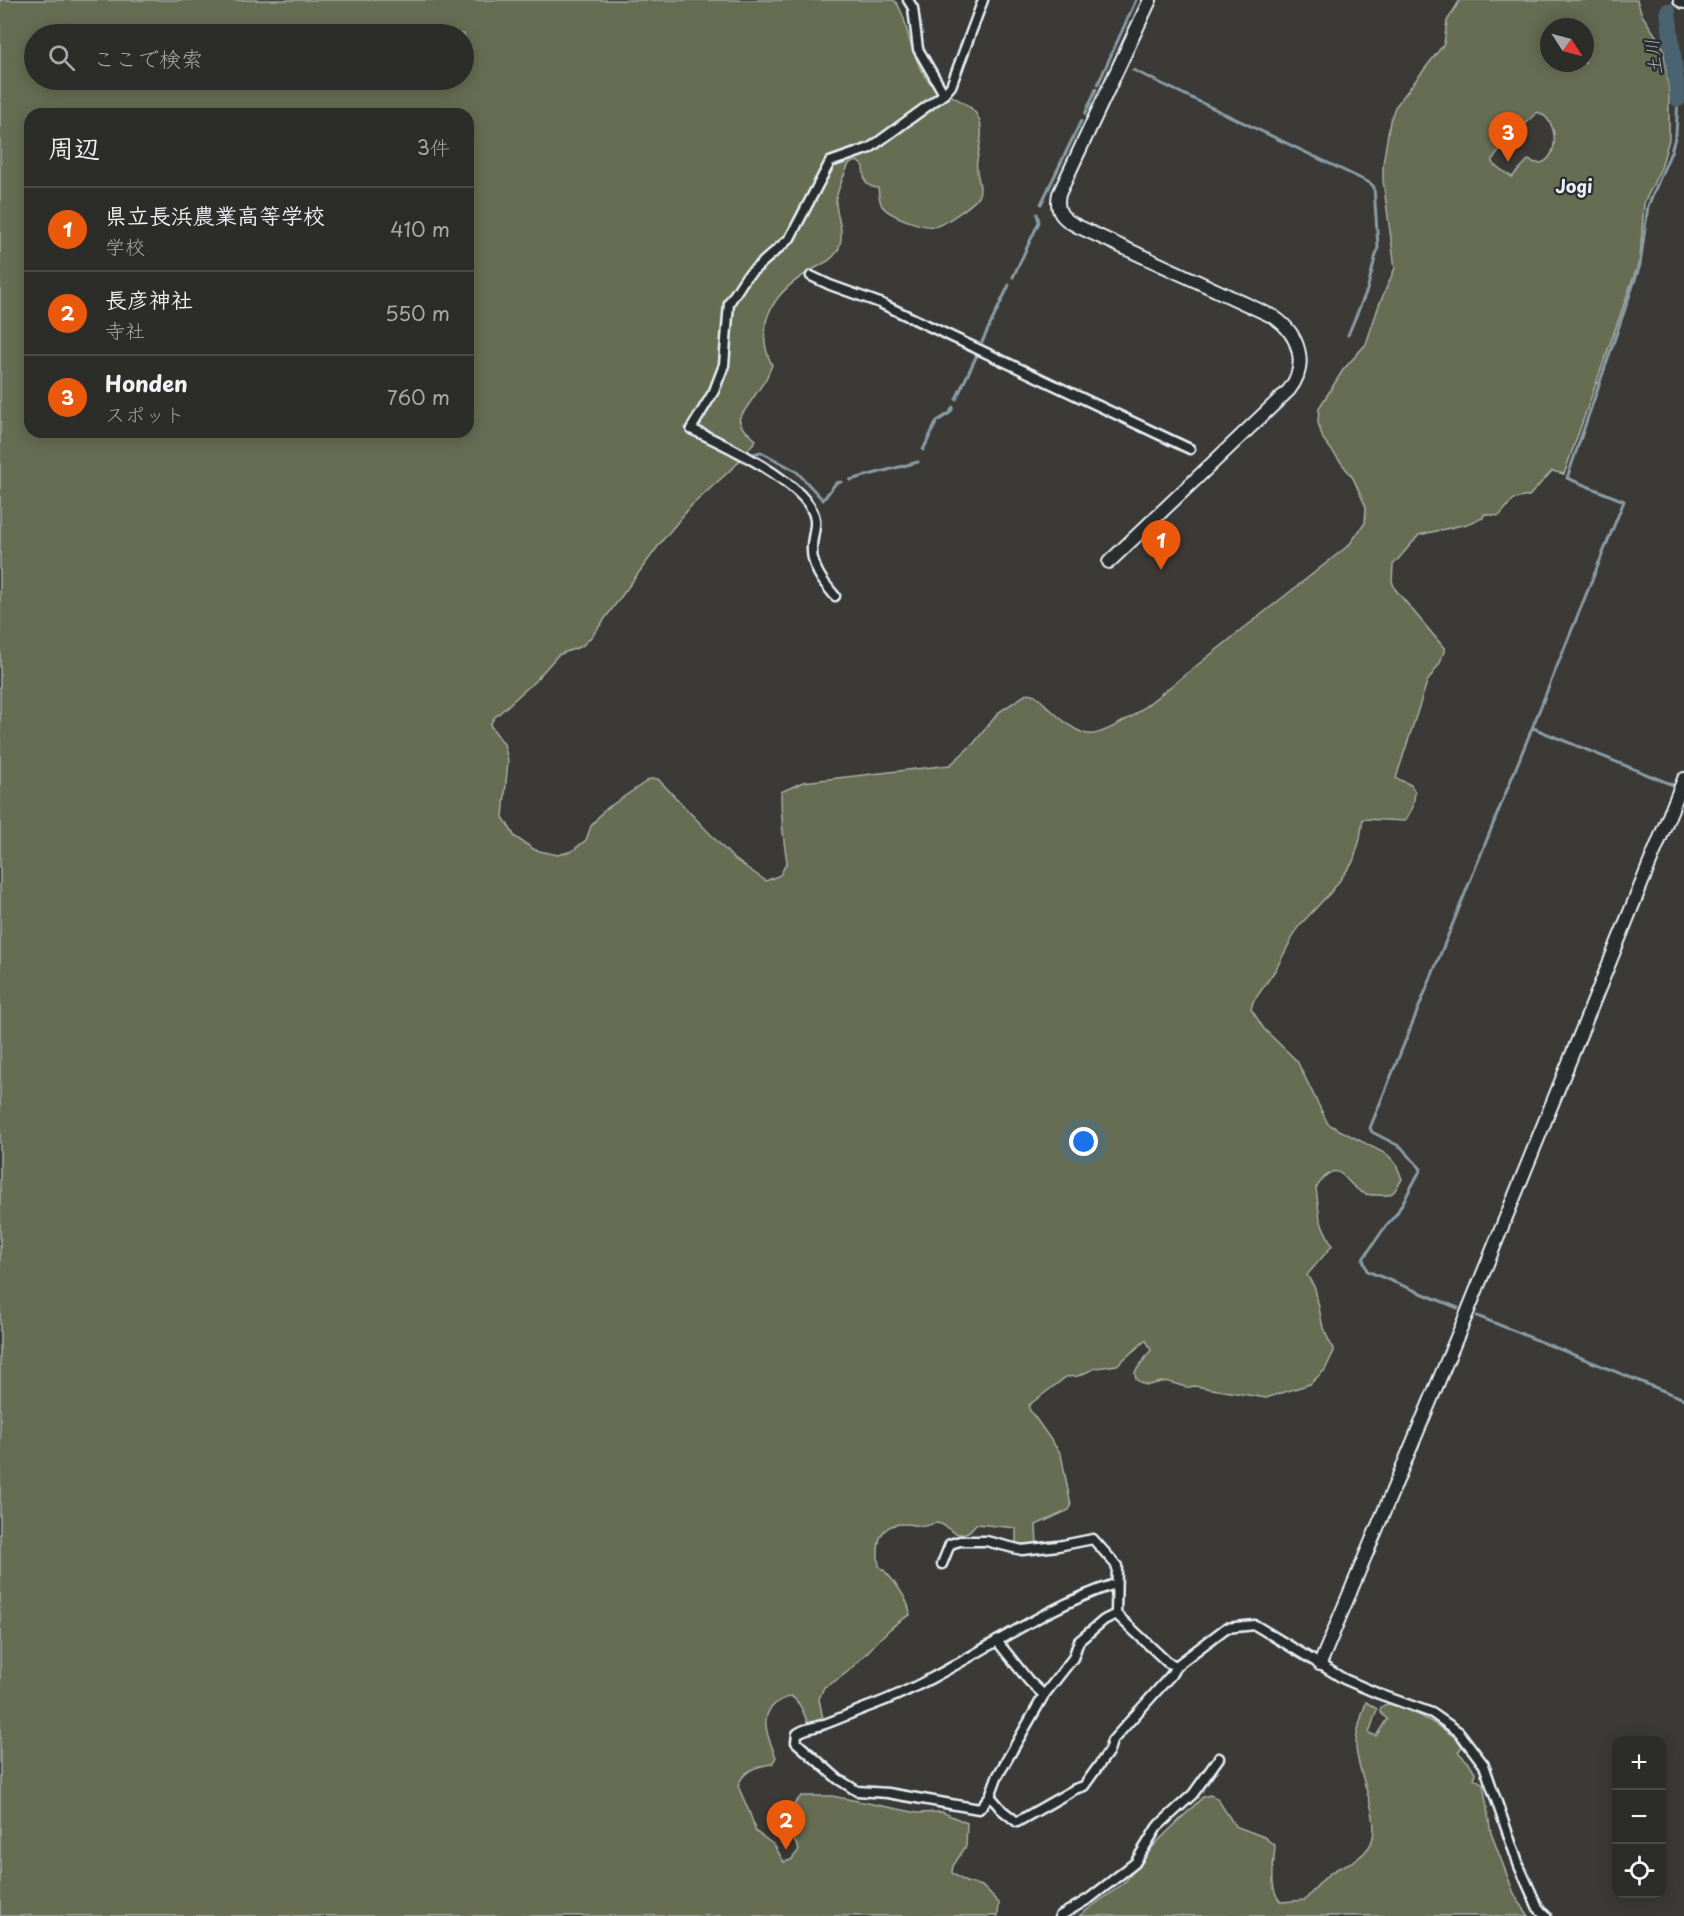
<!DOCTYPE html>
<html lang="ja">
<meta charset="utf-8">
<style>
:root{--surface:#2c2c29;--page:#383835;--text:#f1f3f6;--muted:#a6a7a8;--line:#484846;--accent:#ea580c}
body{margin:0;font-family:"Playpen Sans","Klee One",sans-serif;background:var(--page);color:var(--text)}
.controls{position:absolute;right:18px;bottom:18px;display:grid;overflow:hidden;border-radius:12px;box-shadow:0 3px 15px #0003}
.controls button{width:54px;height:54px;display:grid;place-items:center;padding:0;border:0;border-bottom:2px solid var(--line);background:var(--surface);color:var(--text);font:30px sans-serif}
.compass{position:absolute;left:1540px;top:18px;width:54px;height:54px;border-radius:50%;background:var(--surface);box-shadow:0 3px 15px #0003;rotate:126deg}
.you{position:absolute;left:1084px;top:1142px;width:21px;height:21px;margin:-15px;border:4px solid #fff;border-radius:50%;background:#1a73e8;box-shadow:0 0 0 9px #1a73e833}
.badge{display:grid;place-items:center;width:39px;height:39px;border-radius:50%;background:var(--accent);color:#fff;font-size:20px;font-weight:700}
.pin{position:absolute;translate:-50% -50px;filter:drop-shadow(0 2px 3px #0008)}
.pin::after{content:'';position:absolute;top:32px;width:21px;height:18px;background:inherit;clip-path:polygon(0 0,100% 0,50% 100%)}
.list{margin:0;padding:0;list-style:none}
h2{display:flex;justify-content:space-between;align-items:center;height:78px;margin:0;padding:0 24px;font-size:26px}
h2 small{font-size:20px;font-weight:400;color:var(--muted)}
.list li{display:grid;grid-template-columns:39px 1fr auto;gap:18px;align-items:center;box-sizing:border-box;height:84px;padding:0 24px;border-top:2px solid var(--line)}
.list b{display:block;font-size:22px;white-space:nowrap}
.list p{margin:0;font-size:20px;white-space:nowrap;color:var(--muted)}
.list em{font-size:20px;font-style:normal;color:var(--muted)}
.icon{flex:none;width:33px;height:33px;fill:none;stroke:currentColor;stroke-width:2;stroke-linecap:round;stroke-linejoin:round}
.map{position:relative;flex:none;width:1684px;height:1916px;overflow:hidden}
.search{position:absolute;background:var(--surface);box-shadow:0 3px 15px #0003;left:24px;top:24px;width:450px;height:66px;display:flex;align-items:center;gap:15px;box-sizing:border-box;padding:0 21px;border-radius:33px;color:var(--muted);font-size:22px}
.panel{position:absolute;background:var(--surface);box-shadow:0 3px 15px #0003;left:24px;top:108px;width:450px;height:330px;border-radius:18px}
.map>svg:first-child{display:block}
.green{fill:#666d53;stroke:#a7afa6;stroke-width:1.5;fill-rule:evenodd}
.lines{fill:none;stroke-linecap:round;stroke-linejoin:round}
.stream{stroke:#8a9ca6;stroke-width:3}
.river{stroke:#4c6370;stroke-width:16}
.street-casing{stroke:#e8f1f8;stroke-width:13}
.secondary-casing{stroke:#e8f1f8;stroke-width:16}
.street{stroke:#2a2d2e;stroke-width:8}
.secondary{stroke:#2a2d2e;stroke-width:12}
.labels{text-anchor:middle;stroke-width:4.5;stroke-linejoin:round;paint-order:stroke}
.water-label{font-size:18px;font-style:italic;fill:#aab8c2;stroke:#2a2d2e}
.neighbourhood-label{font-size:18px;font-weight:bold;fill:#e8f1f8;stroke:#2a2d2e}
</style>
<div class="map">
<svg width="1684" height="1916" viewBox="0 0 1684 1916">
<rect width="100%" height="100%" fill="#3b3a37"/>
<filter id="ink" filterUnits="userSpaceOnUse"><feTurbulence type="fractalNoise" baseFrequency=".0167" numOctaves="2"/><feDisplacementMap in="SourceGraphic" scale="12" xChannelSelector="R" yChannelSelector="G"/><feConvolveMatrix kernelMatrix="1 2 1 2 8 2 1 2 1" color-interpolation-filters="sRGB"/></filter>
<g filter="url(#ink)">
<g class="green">
<path d="M0,0H894C904,11 906,28 910,42C914,54 920,69 927,79C937,93 969,99 978,117C985,131 979,146 977,161C974,173 984,186 978,197C973,205 946,223 937,226C925,229 889,216 882,206C879,201 879,194 878,188C864,187 864,179 863,166L857,161L849,164C845,173 835,194 836,203C837,220 845,230 839,248C834,261 817,266 807,273C772,294 753,326 772,365L766,379L739,419L742,427L756,440L736,465L691,506L662,541L593,635L582,646L558,655L535,681L494,718L490,725L504,744L508,760L503,817L515,837L535,850L558,855L572,851L586,840L591,826L603,811L650,779H658L733,858L766,881L780,875L787,862C783,838 781,816 781,792L803,782L950,765L974,743L999,712L1028,693L1035,695C1049,707 1075,737 1094,734C1107,732 1121,722 1133,716L1349,545L1365,523L1366,507L1353,478L1323,439L1318,423L1319,408L1343,370L1366,344L1379,305L1395,268L1383,180V164L1390,121L1395,107L1444,44L1447,21L1460,0H1637L1642,15L1664,48L1669,92V139L1661,168L1644,203L1640,259L1564,474L1552,471L1529,496L1514,499L1499,516L1484,514L1483,518L1467,524L1419,535L1393,565L1392,581L1395,589L1445,649L1440,663L1427,682L1396,778L1411,785L1415,792L1413,807L1405,821L1363,819L1360,839L1353,862L1332,891L1298,927L1276,969L1253,1002L1251,1009L1264,1029L1297,1061L1328,1124L1388,1155L1396,1164L1402,1179C1394,1192 1394,1197 1377,1195C1373,1195 1367,1195 1363,1193C1342,1183 1340,1153 1316,1188L1320,1220L1332,1246L1307,1275L1315,1288L1323,1328L1334,1351L1325,1370L1310,1384L1266,1398L1194,1386C1184,1389 1179,1384 1169,1382C1156,1379 1149,1392 1136,1379L1135,1372L1151,1350L1146,1340L1117,1365L1096,1368L1078,1376L1066,1377L1029,1405V1409L1061,1454L1071,1506L1069,1510L1036,1525L1037,1545L1016,1544V1528L976,1524C973,1527 970,1532 966,1533C956,1537 949,1528 941,1524C933,1521 931,1526 924,1526C918,1527 911,1524 905,1524C878,1523 876,1544 879,1566C891,1576 910,1600 910,1615C878,1631 860,1671 824,1687L819,1699L823,1719L810,1727C804,1716 801,1702 791,1696C755,1708 765,1730 776,1757L772,1764C757,1766 743,1770 738,1786C743,1798 754,1820 755,1831L774,1845L784,1862L791,1860L799,1850C795,1839 783,1828 782,1819L801,1796H832L918,1813L942,1812L967,1823L966,1846L953,1866L952,1873L966,1882L982,1886L999,1903L998,1916H0ZM1549,27H1585V63H1549ZM34,34H464V80H34ZM1537,112C1562,120 1558,165 1537,163C1534,163 1531,161 1528,160L1512,177L1493,164L1492,160C1506,142 1522,128 1537,112ZM30,114H468V432H30Z"/>
<path d="M1366,1702L1377,1709L1369,1733L1376,1736L1387,1719L1380,1712L1381,1707C1385,1704 1389,1703 1394,1705C1409,1709 1458,1733 1462,1747L1458,1752L1470,1764L1476,1774L1474,1778L1483,1784L1491,1833L1515,1896L1529,1916H1079L1124,1883L1156,1843L1203,1797L1210,1795L1217,1798L1235,1826L1264,1837L1275,1846C1274,1864 1268,1889 1281,1902L1305,1900C1314,1890 1324,1876 1335,1870C1349,1862 1358,1862 1369,1847C1385,1823 1357,1774 1356,1747C1355,1733 1362,1716 1366,1702Z"/>
</g>
<g class="lines">
<g class="stream">
<path d="M1133,70L1370,183L1374,187L1378,247L1367,290L1348,335"/>
<path d="M1098,84L1136,0"/>
<path d="M1085,114L1096,89"/>
<path d="M1041,204L1081,121"/>
<path d="M1013,277L1039,222L1037,214"/>
<path d="M982,342L1009,285"/>
<path d="M956,399L977,355"/>
<path d="M923,450L937,421L950,413L953,407"/>
<path d="M750,455L761,452L796,471L823,500L836,483L841,482"/>
<path d="M850,480L918,462"/>
<path d="M1533,728L1673,785"/>
<path d="M1458,1308L1367,1271L1363,1259L1385,1227L1397,1213L1421,1169L1401,1147L1372,1132L1370,1128L1624,501L1567,478L1640,265L1648,206L1671,152L1676,134L1678,99"/>
<path d="M1477,1316L1684,1399"/>
</g>
<path class="river" d="M1668,11L1678,99"/>
<defs>
<g id="street">
<path d="M908,0L913,8L918,49L944,94"/>
<path d="M811,276L830,285L880,303L1190,449"/>
<path d="M835,596C823,582 811,567 812,547C812,538 816,528 815,520C812,485 720,442 691,429L714,391L724,365L729,303L746,277L790,238L830,162L870,148L944,94L951,86L983,0"/>
<path d="M942,1564L950,1544L960,1541H986L1022,1550L1058,1546L1093,1539L1117,1566L1116,1614L1167,1662L1176,1666"/>
<path d="M1115,1584C1029,1612 958,1673 873,1705C856,1711 839,1719 822,1725C813,1728 804,1728 797,1734L796,1742L838,1779L857,1791L888,1793L979,1809L990,1796L997,1777L1044,1695L1073,1658L1079,1641L1104,1620L1116,1614"/>
<path d="M997,1641L1029,1681L1044,1695"/>
<path d="M990,1796L1002,1810L1017,1822L1075,1789L1084,1786L1109,1751L1112,1741L1171,1675L1176,1666L1226,1628L1255,1625L1344,1679L1379,1694L1432,1713L1459,1732L1484,1765L1519,1866L1538,1908L1546,1916"/>
<path d="M1060,1916L1090,1898L1135,1863L1157,1827L1193,1794L1219,1758"/>
</g>
<g id="secondary">
<path d="M1680,0L1684,2"/>
<path d="M1109,562L1289,390C1309,365 1299,334 1274,317L1077,226C1063,219 1055,212 1059,194L1150,0"/>
<path d="M1320,1664L1465,1318L1684,779"/>
</g>
</defs>
<use href="#street" class="street-casing"/>
<use href="#secondary" class="secondary-casing"/>
<use href="#street" class="street"/>
<use href="#secondary" class="secondary"/>
</g>
</g>
<g class="labels">
<g class="water-label">
<text transform="translate(1654 57) rotate(-97)" y="6">土川</text>
</g>
<g class="neighbourhood-label">
<text x="1574" y="193">Jogi</text>
</g>
</g>
</svg>
<div class="controls">
<button>+</button>
<button>−</button>
<button><svg class="icon" aria-label="locate" viewBox="0 0 24 24"><circle cx="12" cy="12" r="6"/><path d="M12 2v4M12 18v4M2 12h4M18 12h4"/></svg></button>
</div>
<svg class="compass" viewBox="-18 -18 36 36"><path d="M0-13l5 13h-10z" fill="#e53935"/><path d="M0 13l5-13h-10z" fill="#a6a7a8"/></svg>
<div class="you"></div>
<div class="pin badge" style="left:1161px;top:570px">1</div>
<div class="pin badge" style="left:786px;top:1850px">2</div>
<div class="pin badge" style="left:1508px;top:162px">3</div>
<div class="search"><svg class="icon" aria-label="search" viewBox="0 0 24 24"><circle cx="10" cy="10" r="6"/><path d="M15 15l6 6"/></svg>ここで検索</div>
<section class="panel">
<h2>周辺<small>3件</small></h2>
<ul class="list">
<li><span class="badge">1</span><div><b>県立長浜農業高等学校</b><p>学校</p></div><em>410 m</em></li>
<li><span class="badge">2</span><div><b>長彦神社</b><p>寺社</p></div><em>550 m</em></li>
<li><span class="badge">3</span><div><b>Honden</b><p>スポット</p></div><em>760 m</em></li>
</ul>
</section>
</div>
